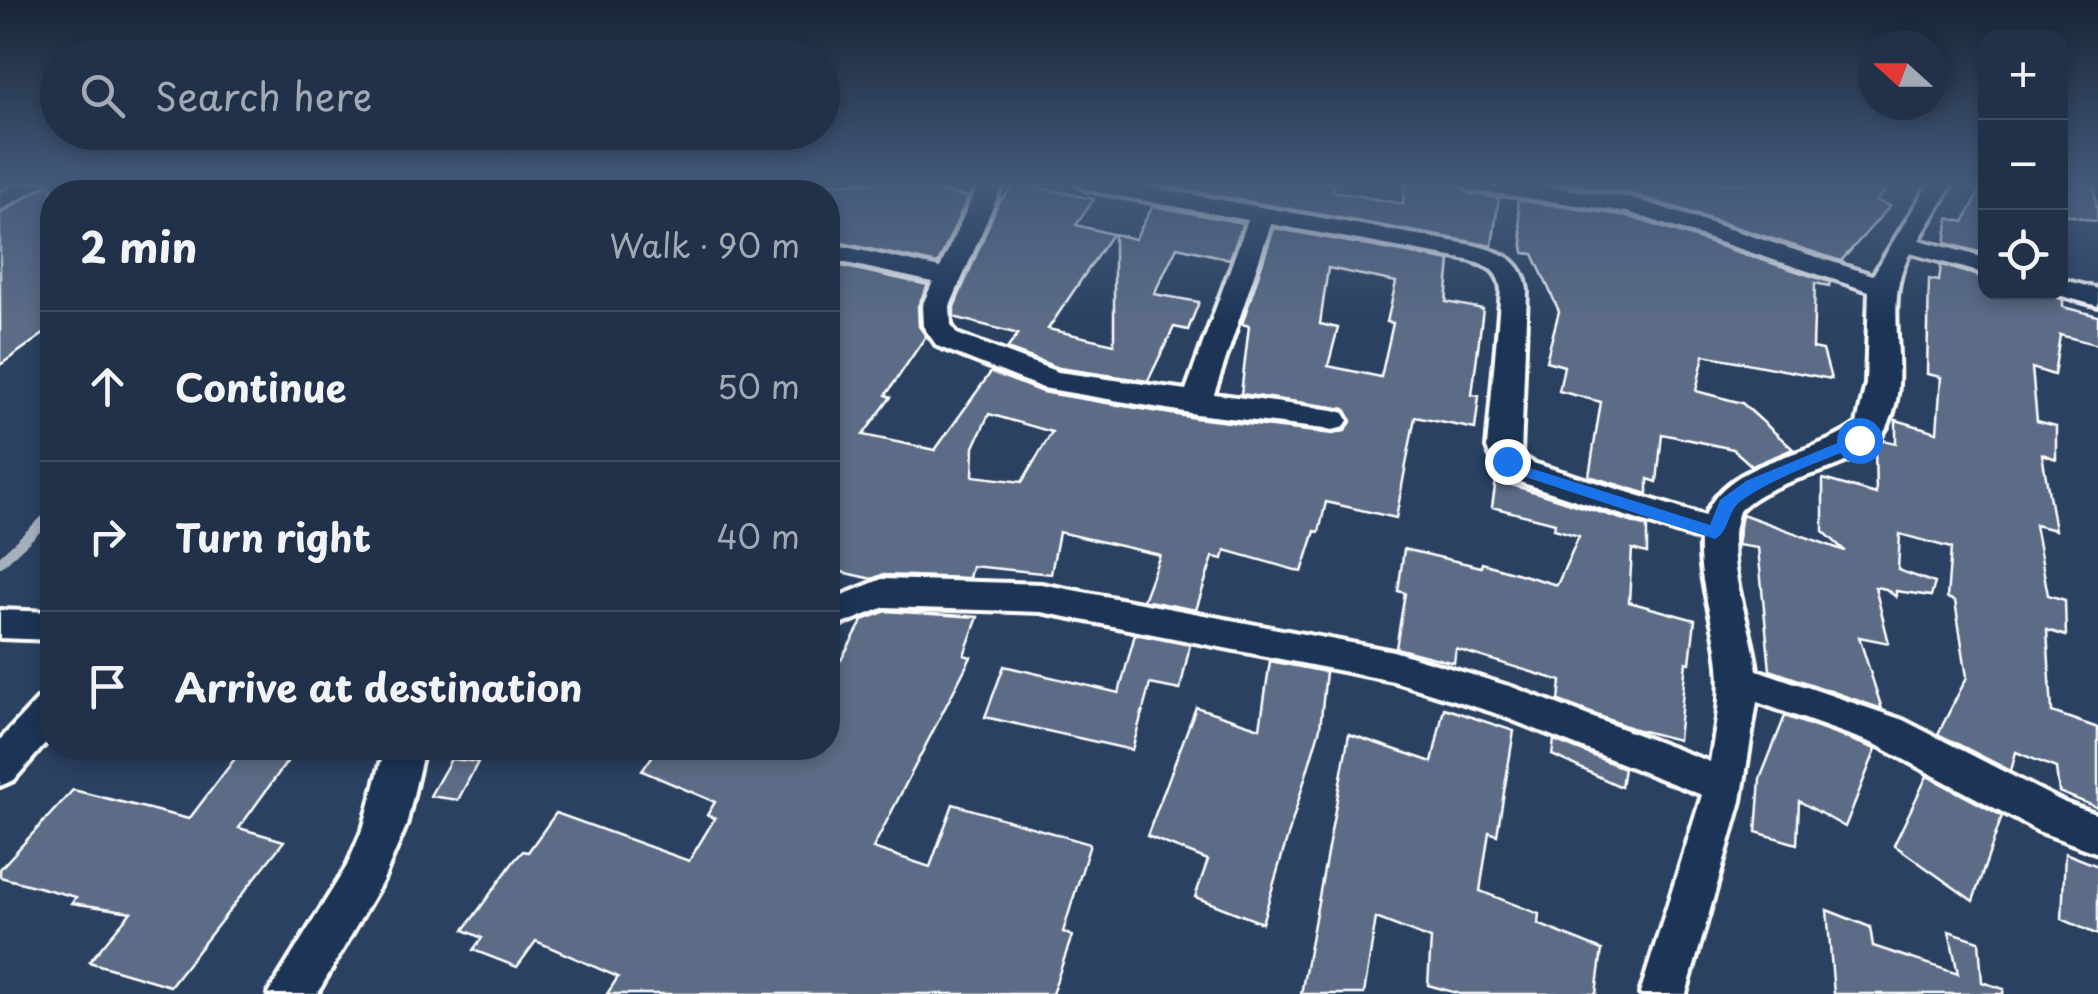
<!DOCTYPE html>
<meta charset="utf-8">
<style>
:root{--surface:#203149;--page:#283950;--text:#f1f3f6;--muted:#a2a9b4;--line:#3d4c61}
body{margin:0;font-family:"Playpen Sans",sans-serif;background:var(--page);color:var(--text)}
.controls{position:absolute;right:30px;top:30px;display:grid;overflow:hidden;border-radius:20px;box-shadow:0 5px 15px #0003}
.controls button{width:90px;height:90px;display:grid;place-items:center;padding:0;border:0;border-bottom:2px solid var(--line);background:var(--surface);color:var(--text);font:50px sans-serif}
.compass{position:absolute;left:1858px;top:30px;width:90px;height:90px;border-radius:50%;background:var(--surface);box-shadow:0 5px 15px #0003;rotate:291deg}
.stop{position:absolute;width:30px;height:30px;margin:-22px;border:8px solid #1a73e8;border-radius:50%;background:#fff}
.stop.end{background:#1a73e8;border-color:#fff;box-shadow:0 2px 10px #0008}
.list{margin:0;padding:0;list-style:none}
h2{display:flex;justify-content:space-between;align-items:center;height:130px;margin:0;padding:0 40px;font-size:42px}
h2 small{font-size:32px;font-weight:400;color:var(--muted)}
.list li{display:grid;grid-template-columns:65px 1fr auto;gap:30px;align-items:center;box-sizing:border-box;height:150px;padding:0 40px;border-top:2px solid var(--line)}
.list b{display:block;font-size:38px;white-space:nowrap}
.list em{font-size:32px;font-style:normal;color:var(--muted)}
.icon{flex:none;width:55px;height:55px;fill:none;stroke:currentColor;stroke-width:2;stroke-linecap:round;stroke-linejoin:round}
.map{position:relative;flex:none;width:2098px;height:994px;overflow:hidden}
.search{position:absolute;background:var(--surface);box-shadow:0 5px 15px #0003;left:40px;top:40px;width:800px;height:110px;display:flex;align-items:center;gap:25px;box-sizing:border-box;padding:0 35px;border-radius:55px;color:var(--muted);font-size:38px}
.panel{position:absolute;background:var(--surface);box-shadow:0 5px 15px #0003;left:40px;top:180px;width:800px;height:580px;border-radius:40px}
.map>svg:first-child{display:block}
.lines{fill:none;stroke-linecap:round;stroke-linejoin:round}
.stream-far1{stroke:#a7b1be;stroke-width:9}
.stream{stroke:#a7b1be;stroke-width:10}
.building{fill:#5b6c86;stroke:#fff;stroke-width:2.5;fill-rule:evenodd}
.minor-casing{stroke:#fff;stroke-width:8}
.minor{fill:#1d3557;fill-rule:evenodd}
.route{fill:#1a73e8}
</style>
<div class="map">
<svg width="2098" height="994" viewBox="0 0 2098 994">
<rect width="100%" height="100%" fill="#2a4161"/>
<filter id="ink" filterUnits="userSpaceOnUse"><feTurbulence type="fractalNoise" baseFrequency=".01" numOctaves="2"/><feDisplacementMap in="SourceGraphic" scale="20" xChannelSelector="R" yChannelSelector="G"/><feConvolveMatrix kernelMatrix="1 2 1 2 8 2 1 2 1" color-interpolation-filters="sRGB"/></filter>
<g filter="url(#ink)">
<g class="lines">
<path class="stream-far1" d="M374,192L382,183"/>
<path class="stream" d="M0,562L52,514"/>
</g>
<g class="building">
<path d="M50,183H52V328L0,365V214Z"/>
<path d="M828,183H890L968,197L938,264L828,240Z"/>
<path d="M1017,183L1094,199L1076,225L1112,234L1048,329L1114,344V234L1135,239L1153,206L1243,223L1230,259L1177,247L1154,294L1199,302L1188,330L1174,327L1148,381L1059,368L1007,349L1018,334L954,317V307L998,203Z"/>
<path d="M1166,183H1335L1332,191L1403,204L1405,183H1456L1470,194L1499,198L1492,246L1164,186Z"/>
<path d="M1550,183H1892L1876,201L1890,206L1841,261L1633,194Z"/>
<path d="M1984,183L1986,254L1945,243L1949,218L1964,222Z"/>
<path d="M2060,183H2094L2098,222L2060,213Z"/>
<path d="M1517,200L1627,216L1830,282L1829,286L1815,283L1813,348L1823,350L1831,379L1704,355L1696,391L1742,403L1793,449L1752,466L1733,449L1662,434L1657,482L1648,479V494L1589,476L1601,402L1559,391L1564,366L1546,361L1559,311L1533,254L1524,253Z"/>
<path d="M1274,228L1450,261L1446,302L1483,309L1472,395L1479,396L1475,429L1415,417L1396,518L1326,502L1319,532L1315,531L1302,572L1225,550L1223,559L1213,557L1196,610L1143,600L1160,555L1059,532L1051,574L972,566L969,578L882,575L872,579L828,569V263L928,285L918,306L919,326L926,336L886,395L891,397L863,435L935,450L991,372L1042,392L1195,418L1333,434L1345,431L1351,422L1345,409L1241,394L1249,326L1242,324ZM1328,268L1396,282L1387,322L1393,323L1381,377L1328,366L1338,328L1320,324ZM989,414L1052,432L1022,482L973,476L974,447Z"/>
<path d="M1941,265L1986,278V292H2047L2063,300V307L2098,316V345L2060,335L2054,375L2032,368L2037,421L2056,426V459L2042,454L2055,530L2035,525L2048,595L2065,600L2066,636L2047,630L2052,712L2098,728V808L2059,792L2056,768L2016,752L2011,771L1938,734L1967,677L1955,601L1947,598L1951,548L1900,534L1898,570L1935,583L1931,596L1896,591V597L1886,589L1875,587L1889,643L1859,637L1882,709L1770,670L1758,548L1737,545L1742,514L1845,551L1823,531V479L1876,494L1875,448L1883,440L1896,443V420L1937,432L1941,377L1927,374L1929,279L1939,281Z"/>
<path d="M1496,480L1647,527V553L1632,549L1629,602L1695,620L1690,663L1686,662L1678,740L1631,728L1559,701L1561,681L1456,649L1454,663L1396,648L1405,593L1398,591L1404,549L1481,567L1482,563L1557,585L1579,536L1554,529L1555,523L1492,507Z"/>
<path d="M886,611L978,617L964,655L971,657L873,848L930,867L953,804L1090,844L1063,932L1072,936L1052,994H607L618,977L536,941L517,967L473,950L482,938L464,930L514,861L523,851L528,852L556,813L689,861L715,818L707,815L715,802L642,771L658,748H828V656L841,660L863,620Z"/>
<path d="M1135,634L1190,645L1180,690L1150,684L1132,750L985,717L1004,666L1119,693Z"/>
<path d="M1270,661L1326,672L1320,728L1262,923L1195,897L1208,860L1147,836L1196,707L1260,728Z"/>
<path d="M1444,708L1514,731L1497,835L1489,832L1480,891L1539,914L1538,924L1602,950L1596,994H1460L1428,985L1431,939L1376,918L1364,994H1301L1349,734L1432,762Z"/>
<path d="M1785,716L1876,749L1845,827L1799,801L1797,844L1756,832L1760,779Z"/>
<path d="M1554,740L1624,768L1621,787L1552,755Z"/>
<path d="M243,748H297L239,828L284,841L170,986L89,962L131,912L72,903L76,897L0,877V869L73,790L189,819Z"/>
<path d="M451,759L478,762L458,800L430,796Z"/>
<path d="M1927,776L2002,816L1973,901L1894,845Z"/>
<path d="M2065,853L2098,866V935L2062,919Z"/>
<path d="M1827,910L1870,927L1873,946L1958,974L1949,931L1979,941L1982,982L2004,989L2003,994H1834Z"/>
</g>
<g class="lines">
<defs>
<g id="minor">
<path d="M17,183H46L0,210V193Z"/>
<path d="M612,183H653L656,187L653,192L616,188Z"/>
<path d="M979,183H1003L950,306L951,325L957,334L1058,372L1186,390L1248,220L1087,190L1075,183H1126L1473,245C1501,252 1523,259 1527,290L1521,455L1533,463L1705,516C1728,457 1811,459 1857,424L1866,384L1869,291L1628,212L1471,190L1459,183H1523L1632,198L1873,275L1929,183H1953L1919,240L1986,258V274L1910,253C1877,308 1919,383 1882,435C1852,476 1776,472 1739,511C1721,562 1751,619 1757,670L1903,720L2065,803L2098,815V853L2038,831L1875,744L1757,702L1741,801L1686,994H1640L1702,795L1492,712L1393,681L1041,612L885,607L828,630V601L882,579L1041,584L1393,651L1512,687L1710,762C1715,731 1722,698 1719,666C1716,624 1698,583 1700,540L1511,479L1496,469L1487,448L1501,290C1498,268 1487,266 1468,260L1271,224L1214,394L1333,410L1344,413L1348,420L1344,427L1333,430L1196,414L1043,388L937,346L923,326L922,306L933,282L828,259V243L940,268Z"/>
<path d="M2060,279L2098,289V306L2051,293L2060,292Z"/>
<path d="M0,610L52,612V640L0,638Z"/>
<path d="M52,694V736L14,780L0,786V740L38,699Z"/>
<path d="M385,748H424L406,826L383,880L317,994H268L347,866L364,826Z"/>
</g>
</defs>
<use href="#minor" class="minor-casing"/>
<use href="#minor" class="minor"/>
</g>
</g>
<linearGradient id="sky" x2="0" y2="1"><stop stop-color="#172435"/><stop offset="0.57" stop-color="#445a7b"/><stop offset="1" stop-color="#445a7b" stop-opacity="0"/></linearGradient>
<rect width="2098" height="322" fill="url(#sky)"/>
<path class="route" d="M1859,434L1865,436V443C1824,461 1777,475 1741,501C1727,511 1730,531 1715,539L1516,474L1499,461L1507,456L1527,467L1710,525L1720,500L1746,481Z"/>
</svg>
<div class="controls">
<button>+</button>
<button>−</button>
<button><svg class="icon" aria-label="locate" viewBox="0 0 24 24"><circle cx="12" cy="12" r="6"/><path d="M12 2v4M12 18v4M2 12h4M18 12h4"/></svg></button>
</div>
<svg class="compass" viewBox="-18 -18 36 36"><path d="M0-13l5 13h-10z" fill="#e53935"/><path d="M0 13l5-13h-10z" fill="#a2a9b4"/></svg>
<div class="stop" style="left:1859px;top:440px"></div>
<div class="stop end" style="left:1507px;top:461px"></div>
<div class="search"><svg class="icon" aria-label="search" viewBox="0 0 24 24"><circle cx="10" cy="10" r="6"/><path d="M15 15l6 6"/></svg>Search here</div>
<section class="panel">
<h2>2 min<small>Walk · 90 m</small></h2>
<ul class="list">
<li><svg class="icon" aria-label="ahead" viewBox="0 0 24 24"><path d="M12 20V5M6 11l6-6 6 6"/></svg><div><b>Continue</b></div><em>50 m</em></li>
<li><svg class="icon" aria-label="right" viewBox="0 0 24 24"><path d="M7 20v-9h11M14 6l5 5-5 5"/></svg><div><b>Turn right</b></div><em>40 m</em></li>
<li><svg class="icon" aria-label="arrive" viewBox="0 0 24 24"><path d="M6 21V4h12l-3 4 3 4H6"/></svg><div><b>Arrive at destination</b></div></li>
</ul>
</section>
</div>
